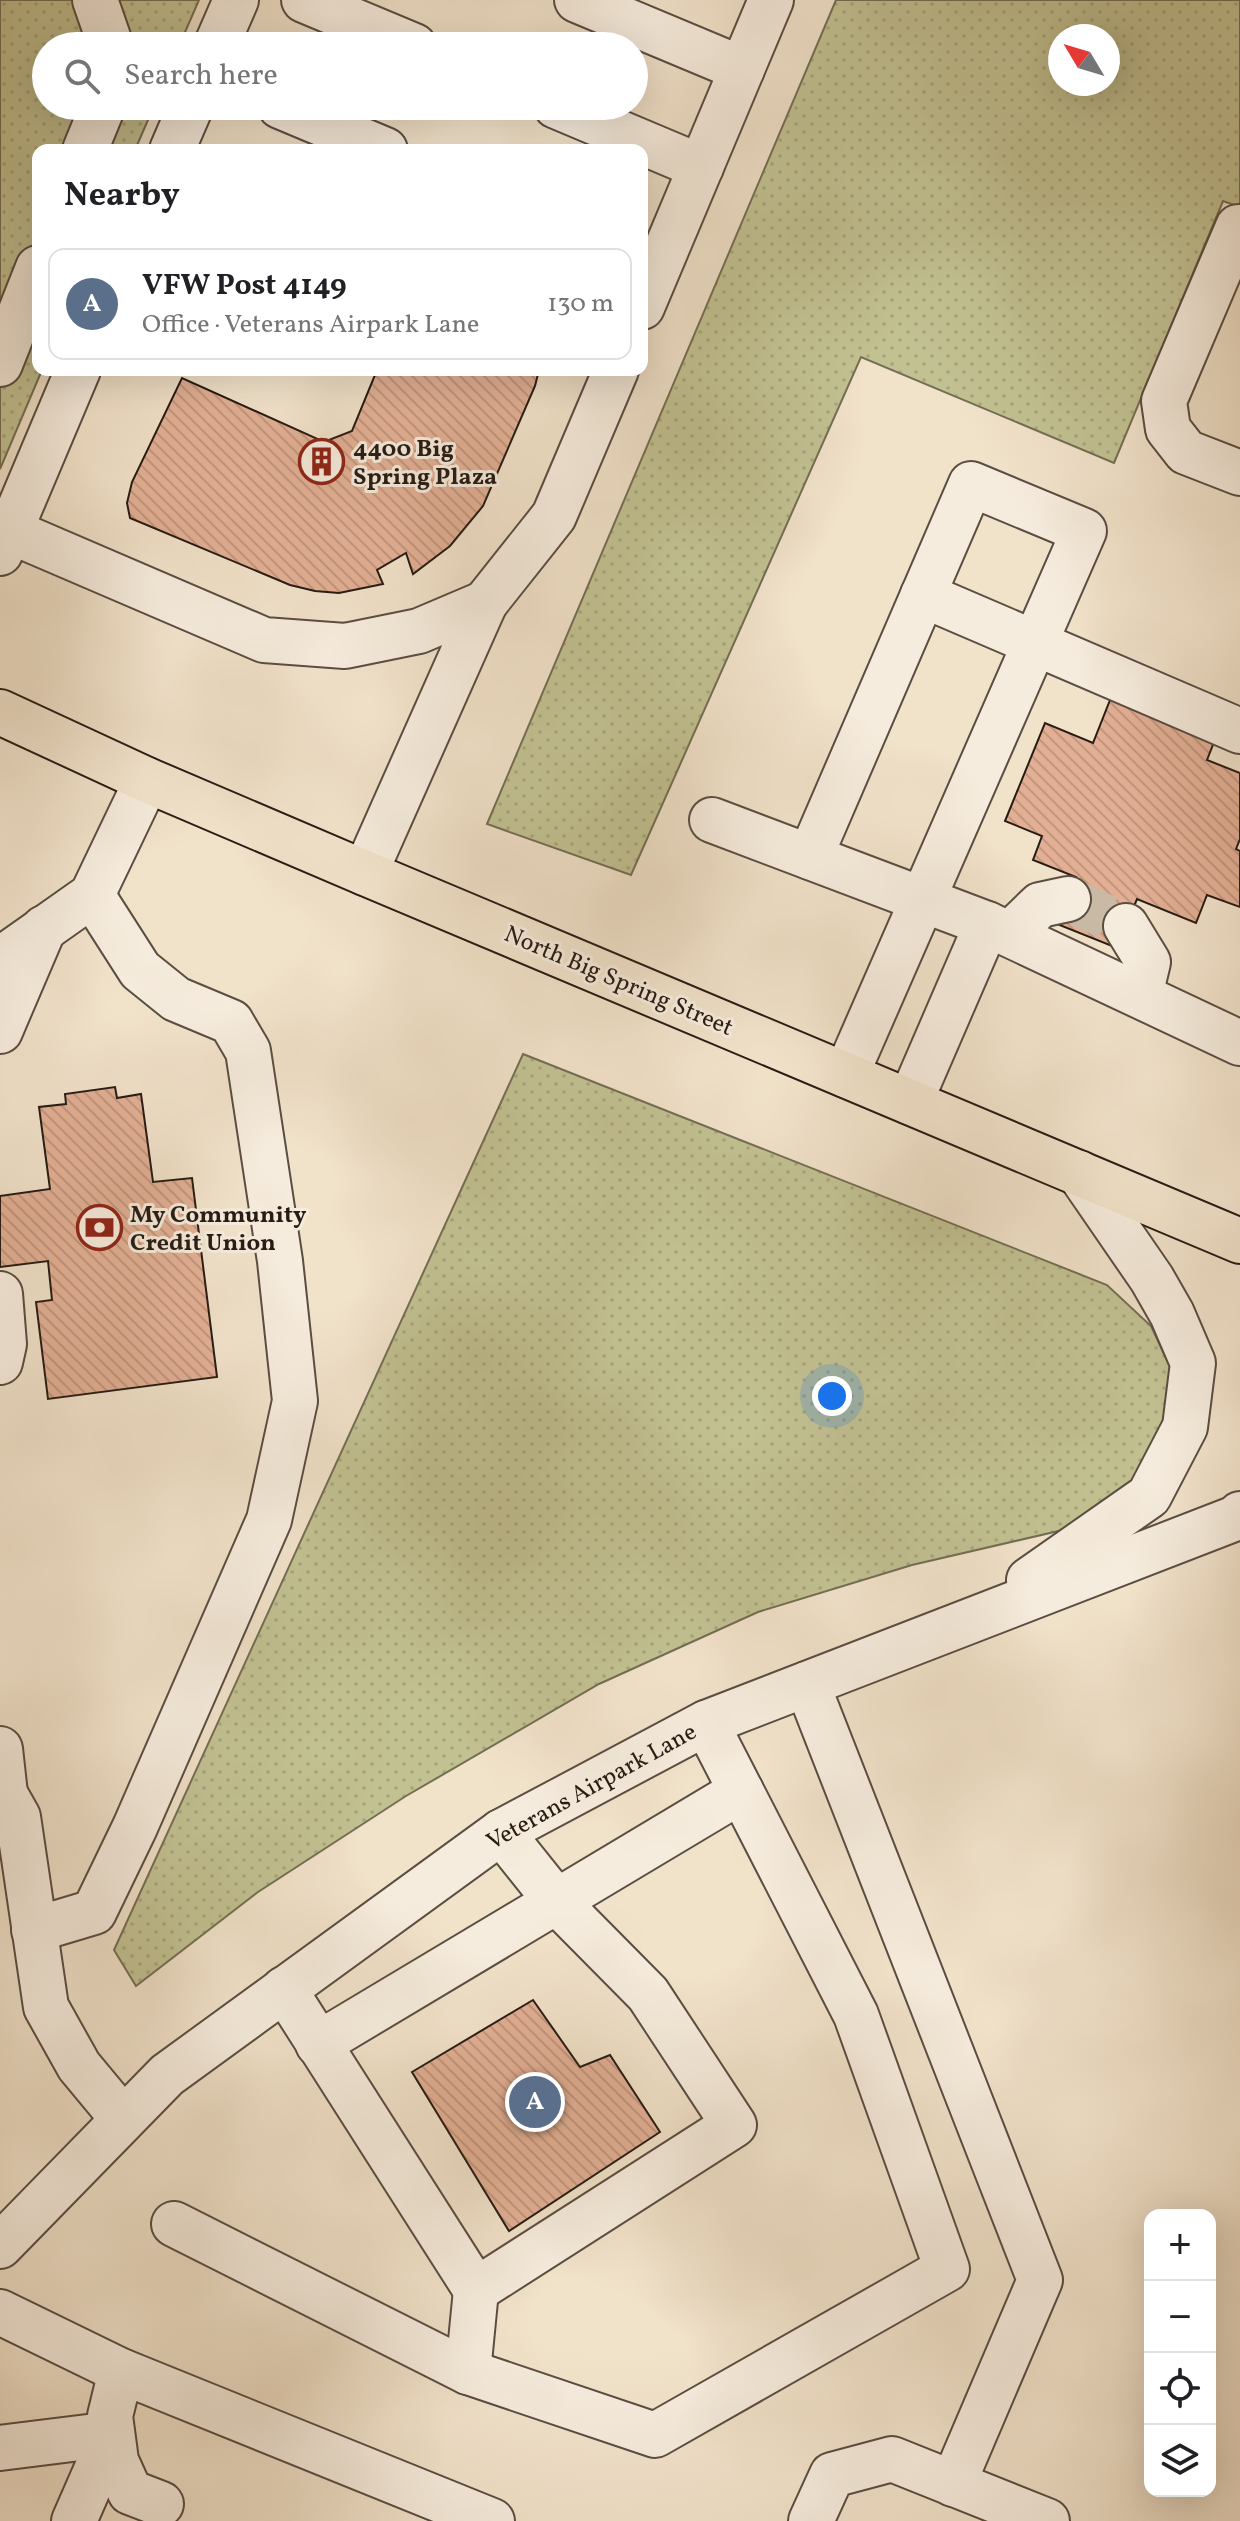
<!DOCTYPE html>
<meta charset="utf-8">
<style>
:root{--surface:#fff;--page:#f2f2f2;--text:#202124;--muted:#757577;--line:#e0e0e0;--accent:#8f2418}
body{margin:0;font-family:Vollkorn,serif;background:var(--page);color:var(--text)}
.controls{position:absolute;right:24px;bottom:24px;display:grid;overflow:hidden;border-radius:16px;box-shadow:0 8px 32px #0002}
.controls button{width:72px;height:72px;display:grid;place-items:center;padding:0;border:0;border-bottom:2px solid var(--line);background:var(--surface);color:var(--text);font:40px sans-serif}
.compass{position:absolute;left:1048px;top:24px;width:72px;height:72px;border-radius:50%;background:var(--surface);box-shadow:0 8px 32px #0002;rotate:308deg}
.you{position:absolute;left:832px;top:1396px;width:28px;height:28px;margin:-20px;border:6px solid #fff;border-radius:50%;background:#1a73e8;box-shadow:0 0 0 12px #1a73e833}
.badge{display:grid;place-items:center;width:52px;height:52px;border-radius:50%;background:var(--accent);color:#fff;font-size:26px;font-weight:700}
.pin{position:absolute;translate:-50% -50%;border:4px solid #fff;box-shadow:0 2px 8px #0006}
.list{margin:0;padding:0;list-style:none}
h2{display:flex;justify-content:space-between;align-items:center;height:104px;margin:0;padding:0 32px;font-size:34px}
h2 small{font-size:26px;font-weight:400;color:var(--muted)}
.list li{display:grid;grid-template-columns:52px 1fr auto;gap:24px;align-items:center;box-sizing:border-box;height:112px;margin:0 16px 16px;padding:0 16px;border:2px solid var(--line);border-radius:16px}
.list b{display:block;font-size:30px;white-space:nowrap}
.list p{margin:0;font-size:26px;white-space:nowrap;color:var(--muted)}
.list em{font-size:26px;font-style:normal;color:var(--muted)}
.icon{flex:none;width:44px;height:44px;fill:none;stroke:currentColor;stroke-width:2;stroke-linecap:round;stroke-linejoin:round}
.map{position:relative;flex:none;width:1240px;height:2521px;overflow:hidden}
.search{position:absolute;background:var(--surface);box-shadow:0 8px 32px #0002;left:32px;top:32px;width:616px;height:88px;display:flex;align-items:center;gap:20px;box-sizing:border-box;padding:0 28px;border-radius:44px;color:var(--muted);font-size:30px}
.panel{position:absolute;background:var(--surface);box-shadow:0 8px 32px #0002;left:32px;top:144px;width:616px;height:232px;border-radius:16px}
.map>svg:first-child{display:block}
.grass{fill:url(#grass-dots);stroke:#746e53;stroke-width:2;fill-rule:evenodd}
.building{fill:url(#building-back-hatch);stroke:#271b14;stroke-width:2}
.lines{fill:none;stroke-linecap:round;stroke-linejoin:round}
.minor-tunnel{stroke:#c9baa6;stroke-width:44;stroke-dasharray:44 22;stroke-linecap:butt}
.minor-casing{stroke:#5a4d42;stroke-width:48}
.highway-casing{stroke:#271b14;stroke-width:48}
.minor{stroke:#f6ecdd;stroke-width:44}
.highway{stroke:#f1e2ca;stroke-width:44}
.labels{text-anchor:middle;stroke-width:6;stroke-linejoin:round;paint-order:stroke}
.poi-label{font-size:24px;font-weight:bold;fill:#271b14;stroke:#f6ecdd;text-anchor:start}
.street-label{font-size:24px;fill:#271b14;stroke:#f6ecdd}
</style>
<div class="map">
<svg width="1240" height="2521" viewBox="0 0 1240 2521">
<defs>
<pattern id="grass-dots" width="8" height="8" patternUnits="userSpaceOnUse" patternTransform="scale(2)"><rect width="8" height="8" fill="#c2c192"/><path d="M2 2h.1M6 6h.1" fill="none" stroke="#a7a57d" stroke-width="1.8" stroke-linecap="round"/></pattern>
<pattern id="building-back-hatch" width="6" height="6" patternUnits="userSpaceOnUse" patternTransform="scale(2)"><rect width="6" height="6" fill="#e2af94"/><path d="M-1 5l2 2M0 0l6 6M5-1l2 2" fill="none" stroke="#c2967f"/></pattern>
</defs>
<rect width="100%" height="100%" fill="#f1e2ca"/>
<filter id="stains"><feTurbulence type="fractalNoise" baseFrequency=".0025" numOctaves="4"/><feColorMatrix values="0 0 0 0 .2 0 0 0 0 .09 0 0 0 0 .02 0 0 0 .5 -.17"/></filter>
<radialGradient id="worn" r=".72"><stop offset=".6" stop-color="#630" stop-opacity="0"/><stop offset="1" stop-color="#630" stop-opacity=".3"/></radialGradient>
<g class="grass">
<path d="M0,0H199L179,46H46V106H154L135,150H38V370H42L0,469Z"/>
<path d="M836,0H1240V207L1223,201L1114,463L861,357L631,875L487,824ZM1060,36H1108V84H1060Z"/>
<path d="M523,1054L1107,1285L1151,1326L1172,1371L1167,1426L1133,1485L1080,1526L912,1565L758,1612L599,1684L406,1796L258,1892L136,1986L114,1950Z"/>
</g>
<g class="building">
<path d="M377,370H539L535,386L483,506L450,546L413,574L406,553L377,570L383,584L339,593L315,591L290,585L130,518L127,503L132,482L182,378L324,442L352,431Z"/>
<path d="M1112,695L1216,737L1207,760L1240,773V839L1236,849L1240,851V907L1207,895L1196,923L1137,899L1117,948L1057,924L1076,877L1033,860L1042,836L1005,821L1045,723L1093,743Z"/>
<path d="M115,1087L117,1098L141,1094L153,1182L192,1178L217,1377L48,1399L36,1302L52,1300L48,1261L0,1267V1196L50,1189L39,1107L66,1104L65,1094Z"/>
<path d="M533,2000L580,2067L610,2055L660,2132L509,2231L412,2072Z"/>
</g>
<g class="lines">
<path class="minor-tunnel" d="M1068,899L1126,926"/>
<defs>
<g id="minor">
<path d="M95,0L111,46"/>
<path d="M304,0L414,46"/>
<path d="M577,0L742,69"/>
<path d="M216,46L236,0"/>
<path d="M280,106L385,150"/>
<path d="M556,106L701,167"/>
<path d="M85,150L103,106"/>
<path d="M172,150L191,106"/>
<path d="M1238,227L1164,401L1168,429L1186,452L1240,473"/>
<path d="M642,307L771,0"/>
<path d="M0,364L38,268"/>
<path d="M10,531L78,370"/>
<path d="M0,553L10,531L264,640L345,646L419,631L485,603L365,873"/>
<path d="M923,595L1240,731"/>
<path d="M485,603L554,516L616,370"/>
<path d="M712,820L987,924L1240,1043"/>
<path d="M810,857L971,484L1084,531L846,1075"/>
<path d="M1126,926L1148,962L1140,995"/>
<path d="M1010,934L1040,905L1068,899"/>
<path d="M0,960L92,895L147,780"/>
<path d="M0,1031L44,928"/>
<path d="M910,1102L987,924"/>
<path d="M0,1294L4,1344L0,1362"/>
<path d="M1029,1580L1149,1496L1185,1427L1193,1363L1172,1314L1152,1279L1079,1173"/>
<path d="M807,1684L1040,2280L953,2484"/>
<path d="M0,1749L5,1794"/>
<path d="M0,1791L5,1794L18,1817L46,2007L79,2066L123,2119"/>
<path d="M34,1930L94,1912L135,1827L269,1520L295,1401L280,1261L248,1051L231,1022L176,999L140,970L92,895"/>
<path d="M284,1989L476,2290L734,2125L648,1994L557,1902L501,1832"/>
<path d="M318,2044L741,1791"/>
<path d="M174,2224L468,2372L655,2435L947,2269L856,2015L706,1723"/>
<path d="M0,2246L167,2075L501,1832L706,1723L1236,1518L1240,1514"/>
<path d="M0,2312L121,2371L492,2521"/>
<path d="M121,2371L110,2416L116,2461L130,2492L161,2504"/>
<path d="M468,2372L476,2290"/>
<path d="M0,2448L112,2434"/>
<path d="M74,2521L112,2434"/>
<path d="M811,2521L832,2475L892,2459L1047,2521"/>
</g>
<path id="highway" d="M0,712L147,780L365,873L1240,1241"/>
</defs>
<use href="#minor" class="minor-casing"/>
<use href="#highway" class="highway-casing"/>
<use href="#minor" class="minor"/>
<use href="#highway" class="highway"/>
</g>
<defs>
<symbol id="building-ring" viewBox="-11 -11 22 22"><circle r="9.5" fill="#f6ecdd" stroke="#8f2418" stroke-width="1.5"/><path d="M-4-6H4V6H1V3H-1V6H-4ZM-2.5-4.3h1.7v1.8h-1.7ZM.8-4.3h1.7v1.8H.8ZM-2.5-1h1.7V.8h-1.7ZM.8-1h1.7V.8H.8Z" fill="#8f2418"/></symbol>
<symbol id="bank-ring" viewBox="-11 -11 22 22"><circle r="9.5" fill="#f6ecdd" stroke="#8f2418" stroke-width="1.5"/><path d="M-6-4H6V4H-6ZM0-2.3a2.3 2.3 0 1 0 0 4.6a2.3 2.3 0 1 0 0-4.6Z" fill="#8f2418"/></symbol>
</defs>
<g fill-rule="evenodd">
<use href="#building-ring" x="296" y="436" width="51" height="51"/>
<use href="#bank-ring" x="74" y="1202" width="51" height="51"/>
</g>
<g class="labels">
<g class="poi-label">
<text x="353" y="456">4400 Big<tspan x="353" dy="28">Spring Plaza</tspan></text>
<text x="130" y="1222">My Community<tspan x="130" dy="28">Credit Union</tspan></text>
</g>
<g class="street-label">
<text transform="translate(619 980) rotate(23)" y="8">North Big Spring Street</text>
<text transform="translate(591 1786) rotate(-29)" y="8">Veterans Airpark Lane</text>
</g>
</g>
<rect width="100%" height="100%" filter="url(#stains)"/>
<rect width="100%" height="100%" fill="url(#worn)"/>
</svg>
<div class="controls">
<button>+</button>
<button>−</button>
<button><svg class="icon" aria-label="locate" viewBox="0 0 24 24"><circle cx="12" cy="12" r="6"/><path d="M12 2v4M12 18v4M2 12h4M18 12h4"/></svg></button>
<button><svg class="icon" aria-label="layers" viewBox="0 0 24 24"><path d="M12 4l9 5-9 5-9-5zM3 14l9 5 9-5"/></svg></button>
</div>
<svg class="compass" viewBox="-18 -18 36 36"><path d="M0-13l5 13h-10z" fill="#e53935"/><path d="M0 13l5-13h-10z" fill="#757577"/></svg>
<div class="you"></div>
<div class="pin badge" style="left:535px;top:2102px;background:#5c6f8a">A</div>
<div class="search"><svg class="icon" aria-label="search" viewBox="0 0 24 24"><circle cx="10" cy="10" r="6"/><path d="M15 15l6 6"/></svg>Search here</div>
<section class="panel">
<h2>Nearby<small></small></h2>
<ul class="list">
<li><span class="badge" style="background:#5c6f8a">A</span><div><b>VFW Post 4149</b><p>Office · Veterans Airpark Lane</p></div><em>130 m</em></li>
</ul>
</section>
</div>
